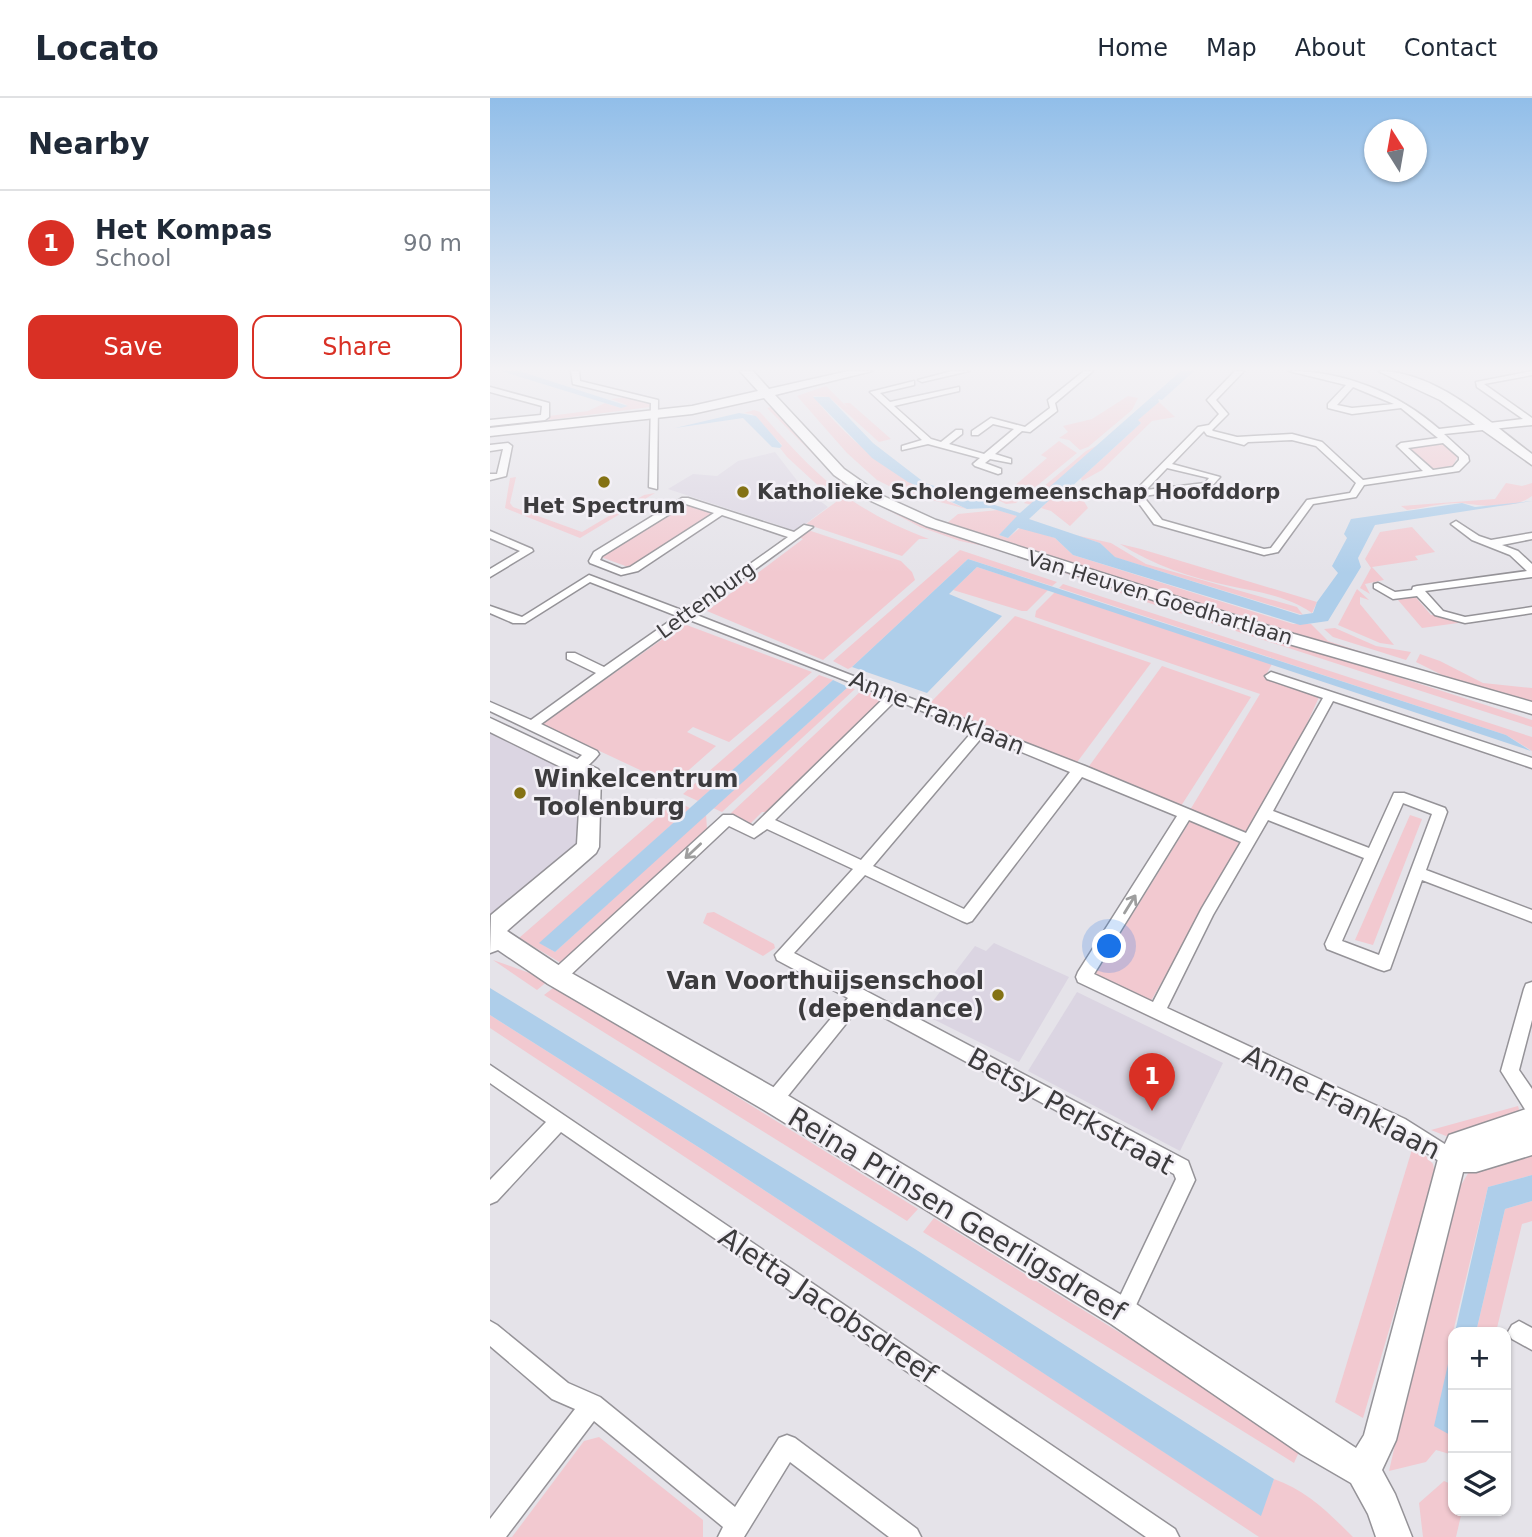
<!DOCTYPE html>
<meta charset="utf-8">
<style>
:root{--surface:#fff;--page:#f6f6f7;--text:#1f2937;--muted:#747a83;--line:#e0e1e3;--accent:#d93025}
body{margin:0;font-family:"DejaVu Sans",sans-serif;background:var(--page);color:var(--text)}
.controls{position:absolute;right:21px;bottom:21px;display:grid;overflow:hidden;border-radius:14px;box-shadow:0 2px 5px #0004}
.controls button{width:63px;height:63px;display:grid;place-items:center;padding:0;border:0;border-bottom:2px solid var(--line);background:var(--surface);color:var(--text);font:35px sans-serif}
.compass{position:absolute;left:874px;top:21px;width:63px;height:63px;border-radius:50%;background:var(--surface);box-shadow:0 2px 5px #0004;rotate:349deg}
.you{position:absolute;left:620px;top:849px;width:24px;height:24px;margin:-18px;border:5px solid #fff;border-radius:50%;background:#1a73e8;box-shadow:0 0 0 10px #1a73e833}
.badge{display:grid;place-items:center;width:46px;height:46px;border-radius:50%;background:var(--accent);color:#fff;font-size:23px;font-weight:700}
.pin{position:absolute;translate:-50% -58px;filter:drop-shadow(0 2px 4px #0008)}
.pin::after{content:'';position:absolute;top:37px;width:24px;height:21px;background:inherit;clip-path:polygon(0 0,100% 0,50% 100%)}
.list{margin:0;padding:0;list-style:none}
h2{display:flex;justify-content:space-between;align-items:center;height:91px;margin:0;padding:0 28px;font-size:30px}
h2 small{font-size:23px;font-weight:400;color:var(--muted)}
.list li{display:grid;grid-template-columns:46px 1fr auto;gap:21px;align-items:center;box-sizing:border-box;height:105px;padding:0 28px;border-top:2px solid var(--line)}
.list b{display:block;font-size:26px;white-space:nowrap}
.list p{margin:0;font-size:23px;white-space:nowrap;color:var(--muted)}
.list em{font-size:23px;font-style:normal;color:var(--muted)}
.actions{display:flex;gap:14px;padding:21px 28px}
.actions a{flex:1;padding:16px 0;border:2px solid var(--accent);border-radius:14px;text-align:center;font-size:24px;color:var(--accent)}
.actions .main{background:var(--accent);color:#fff}
.icon{flex:none;width:38px;height:38px;fill:none;stroke:currentColor;stroke-width:2;stroke-linecap:round;stroke-linejoin:round}
.map{position:relative;flex:none;width:1042px;height:1439px;overflow:hidden}
header{display:flex;align-items:center;gap:42px;box-sizing:border-box;height:98px;padding:0 35px;background:var(--surface);border-bottom:2px solid var(--line)}
header strong{font-size:33px}
nav{display:flex;gap:38px;margin-inline-start:auto;font-size:24px}
main{display:flex}
aside{flex:1;background:var(--surface)}
.map>svg:first-child{display:block}
.built{fill:#dbd5e2}
.green{fill:#f2c9d0}
.water{fill:#aeceea}
.lines{fill:none;stroke-linecap:round;stroke-linejoin:round}
.street-casing{stroke:#959398;stroke-width:3}
.secondary-casing{stroke:#959398;stroke-width:3}
.street{fill:#fff;fill-rule:evenodd}
.secondary{fill:#fff;fill-rule:evenodd}
.oneway{stroke:#9e9e9e}
.poi-dot{fill:#847214;stroke:#f3f0f6;stroke-width:2.5}
.labels{text-anchor:middle;stroke-width:5;stroke-linejoin:round;paint-order:stroke}
.far-poi-label{font-size:21px;font-weight:bold;fill:#3d3c3e;stroke:#f3f0f6;text-anchor:start}
.far-street-label{font-size:21px;fill:#3d3c3e;stroke:#f3f0f6}
.street-label{font-size:24px;fill:#3d3c3e;stroke:#f3f0f6}
.poi-label{font-size:24px;font-weight:bold;fill:#3d3c3e;stroke:#f3f0f6;text-anchor:start}
.near-street-label{font-size:28px;fill:#3d3c3e;stroke:#f3f0f6}
</style>
<header>
<strong>Locato</strong>
<nav><a>Home</a><a>Map</a><a>About</a><a>Contact</a></nav>
</header>
<main>
<aside>
<h2>Nearby<small></small></h2>
<ul class="list">
<li><span class="badge">1</span><div><b>Het Kompas</b><p>School</p></div><em>90 m</em></li>
</ul>
<div class="actions"><a class="main">Save</a><a>Share</a></div>
</aside>
<div class="map">
<svg width="1042" height="1439" viewBox="0 0 1042 1439">
<rect width="100%" height="100%" fill="#e5e3e9"/>
<g class="built">
<path d="M285,354L312,389L338,409L306,433L178,391L203,376L227,378L248,363Z"/>
<path d="M0,633L94,680L89,747L0,824Z"/>
<path d="M504,845L579,879L529,964L433,916L485,848L496,853Z"/>
<path d="M587,894L733,965L690,1053L538,973Z"/>
</g>
<g class="green">
<path d="M336,288L358,310L354,305H360L401,341L389,344L339,299L323,298C364,351 416,386 477,411L411,394L387,382L357,355L307,298Z"/>
<path d="M638,298L648,300L642,312L598,349L590,352L579,342L569,340L578,334L573,328L602,321Z"/>
<path d="M138,299L161,305L160,309L59,322V318L98,313L115,305L131,310L137,307L121,301Z"/>
<path d="M669,304L685,319L662,323L612,372L592,383L591,380L651,325L647,322Z"/>
<path d="M281,309L386,402L681,506L1042,622V629L650,502L508,451L470,443L430,429L358,391L277,310Z"/>
<path d="M264,312L270,314C327,378 357,410 439,441H429L412,458L316,426L346,404L297,359L290,350L292,347L262,316L254,315Z"/>
<path d="M569,343L587,355L526,405L516,406L508,402L557,360L551,357Z"/>
<path d="M952,343L968,357L963,368L939,371L912,348Z"/>
<path d="M608,347L542,407L534,405L596,353Z"/>
<path d="M26,379L20,405L23,409L92,434L154,397L165,395L90,440L15,410L20,380Z"/>
<path d="M1016,385L1032,388L1042,385V398C1024,412 993,408 972,405C955,404 934,410 917,412L911,408L1005,401Z"/>
<path d="M584,387L598,410L580,428L561,413L551,410L567,394L578,392Z"/>
<path d="M196,405L226,415L145,467L138,469L111,459Z"/>
<path d="M508,412L528,418L509,437L518,440L531,429L565,440L583,457L803,526H821L838,543L924,571L951,584L456,426L468,416Z"/>
<path d="M922,429L945,454L925,458L928,462L882,469L894,482L875,486L880,496L870,490L881,470L875,461L890,434Z"/>
<path d="M318,432L411,463L422,474L425,482L333,562L217,513L313,441L308,439Z"/>
<path d="M585,437L621,445L656,466L807,509L813,517L624,459L610,445Z"/>
<path d="M630,446L651,451L827,504L822,515C798,498 768,494 740,488C702,480 663,467 630,446Z"/>
<path d="M470,452L567,484L562,488L478,461L362,569L358,571L343,563Z"/>
<path d="M487,469L558,492L537,513H532L463,492Z"/>
<path d="M573,486L1042,639V653L1016,637L569,490Z"/>
<path d="M867,491L879,502L870,499V506L904,547L890,545L848,527Z"/>
<path d="M565,494L782,566L776,577L830,597L804,654L757,734L700,712L770,596L545,519L546,513Z"/>
<path d="M923,496L941,517L948,516L975,524L932,530L908,502Z"/>
<path d="M525,518L661,565L585,667L439,606Z"/>
<path d="M194,526L322,574L239,644L203,629L197,634L226,648L182,687L52,626Z"/>
<path d="M845,530L886,548L921,554L916,562L843,539L834,531Z"/>
<path d="M930,556L950,563L993,585L1042,590V605L952,577L926,564Z"/>
<path d="M672,568L761,599L691,708L597,671Z"/>
<path d="M329,577L343,582L208,703L193,696Z"/>
<path d="M358,589L365,591L232,714L223,710Z"/>
<path d="M372,592L395,600L276,714H272L259,727L242,719L241,715Z"/>
<path d="M186,703L200,710L50,845L65,854L216,716L217,731L71,865L29,840Z"/>
<path d="M920,717L932,721L883,847L865,842Z"/>
<path d="M700,723L751,744L661,903L605,877Z"/>
<path d="M224,814L284,846L285,850L273,858L213,825L217,815Z"/>
<path d="M3,862L59,882L47,892Z"/>
<path d="M67,887L428,1111L417,1123L54,897Z"/>
<path d="M0,917L213,1052L770,1417L784,1381C816,1392 839,1415 863,1439H769L0,930Z"/>
<path d="M1028,1008L1032,1020L961,1040L941,1032Z"/>
<path d="M924,1045L943,1066L945,1077L873,1320L845,1304Z"/>
<path d="M1042,1056V1077L998,1089L963,1234V1357L946,1352L936,1364L899,1373L961,1104L980,1072Z"/>
<path d="M1042,1103V1123L1032,1126L1006,1234H986L1015,1111Z"/>
<path d="M444,1120L812,1347L804,1365L433,1134Z"/>
<path d="M109,1339L213,1422V1439H22L94,1343Z"/>
<path d="M954,1383L963,1387V1413H972L966,1439H933L929,1405Z"/>
</g>
<g class="water">
<path d="M11,273H29L138,308L131,310Z"/>
<path d="M691,273H704L672,302L668,301L669,304L648,322L651,325L578,392L567,395L539,421L610,445L625,459L810,517L823,515L827,504L848,475L842,468L857,440L854,436L861,421L972,405L985,409L1042,403L885,427L868,460L871,469L838,523L810,527L583,457L565,440L528,430L518,440L509,437L527,418L500,410L477,411L418,384L382,360L323,299H339L383,345L435,385L530,415Z"/>
<path d="M249,315L266,318L292,348L290,350L282,349L253,320L185,330Z"/>
<path d="M478,461L1016,637L1041,653L487,469L459,496L512,518L437,595L362,569Z"/>
<path d="M343,582L358,589L65,854L49,845Z"/>
<path d="M0,890L425,1151L784,1381L771,1418L213,1052L0,917Z"/>
<path d="M1042,1077V1103L1015,1111L986,1234H965L998,1089Z"/>
<path d="M963,1244V1334L962,1338L944,1328Z"/>
</g>
<g class="lines">
<defs>
<g id="street">
<path d="M81,273H89L90,283L168,302L167,391L159,389L161,305L83,286Z"/>
<path d="M462,273H479L432,284L428,282Z"/>
<path d="M594,273H603L565,305L567,313L540,334L532,333L505,356L521,361V365L500,361L495,365L511,371V375L508,376L485,368L483,366L490,360L438,346L412,352V348L432,342L380,294L424,283V287L390,295L400,304L469,289V293L404,308L441,341L451,344L466,332H472V336L459,346L494,356L524,331L503,326L488,337H482V333L501,320L535,329L560,310L558,302Z"/>
<path d="M745,273H754L726,302L738,316L722,332L723,333L747,339L802,336L832,344L873,382L933,373L907,348L911,345L948,340L911,310L862,316L838,310V306L856,287L799,273C854,273 908,295 949,331L1033,321L987,289L986,284L1042,273V277L994,286L1042,320V327L954,336L978,358L979,363L969,373L874,387L866,399L823,406L788,454L774,457L664,426L642,396L708,329L719,327L729,316L717,302ZM863,289L904,306L862,310L847,307ZM714,333L717,337L754,347L758,344L802,342L826,348L866,385L860,395L817,402L781,450L774,451L672,422L653,398L721,389L730,379L682,366ZM953,345L969,359V362L963,369L943,372L918,350ZM677,370L719,380L715,385L656,392Z"/>
<path d="M0,289L59,305V319L55,322L0,328V322L51,317L52,308L0,294Z"/>
<path d="M18,345L22,348L16,378L0,382V376H7L13,351L0,353V347Z"/>
<path d="M192,400H198L304,434L314,427L323,429L204,516L595,668L756,735L833,600L777,581L775,578L781,574L1042,660V670L843,603L783,713L879,750L904,695H914L955,710L957,714L936,772L1042,812V824L932,782L900,871L894,873L888,871L837,851L835,846L874,760L778,722L723,817L677,910L915,1021L969,1055L971,1061L969,1067L962,1070L955,1067L903,1033L588,884L586,879L588,874L687,718L592,679L482,823L477,825L472,823L375,777L304,855L698,1063L705,1082L639,1222L632,1225L625,1222L622,1215L686,1081L684,1076L371,907L289,1009L283,1011L277,1009L274,1003L277,997L358,900L287,862L285,857L363,771L277,731L264,740L239,728L73,884L67,886L61,884L59,879L61,874L233,717H243L263,728L396,598L197,521L51,626L107,653L109,656C103,664 92,675 81,672L79,669L92,657L0,613V604L41,622L106,575L77,561V555H85L114,569L187,518L100,484L35,525H23L0,515V508L32,519L99,477L194,513L298,439L232,417L148,473L131,477L100,465L99,463L104,454ZM196,406L224,415L140,469L132,471L110,462L112,458ZM406,602L482,634L371,762L285,722ZM493,638L580,674L474,811L383,768ZM913,705L942,716L889,857L852,843ZM699,722L751,744L712,810L663,904L604,876Z"/>
<path d="M966,423L989,438L1001,442L1042,435V441L1012,447L1028,453L1042,466V479L935,493L953,513L975,519L1042,509V515L975,525L945,517L927,498L903,501L884,490V486L888,485L905,494L922,492L923,489L927,488L1037,473L1020,457L982,442L961,426Z"/>
<path d="M0,433L42,451L43,453L0,479V471L30,453L0,440Z"/>
<path d="M1042,884V922L1029,972L1042,991V1015L1036,1013L1011,973L1034,891L1036,886Z"/>
<path d="M0,967L685,1431L689,1439H656L71,1034L7,1103L0,1106V1082L56,1024L0,985Z"/>
<path d="M0,1223L7,1227L78,1285L110,1299L245,1409L289,1340L297,1337L305,1340L427,1431L431,1439H399L300,1364L254,1439H228L233,1429L104,1323L16,1439H0V1421L85,1311L62,1301L0,1248Z"/>
<path d="M1029,1223L1042,1230V1252L1022,1241L1018,1234L1022,1227Z"/>
</g>
<g id="secondary">
<path d="M250,273H263L279,291L358,273H382L285,297L354,371L391,397L446,422L804,536L1042,604V616L792,544L436,428L381,403L344,377L274,300L202,316L0,338V330L202,308L268,293Z"/>
<path d="M888,273C946,273 998,323 1042,356V367L950,302Z"/>
<path d="M0,620L108,671L111,676L109,749L106,755L17,833L76,872L292,994L643,1204L866,1350L874,1337L948,1061L959,1037L1042,1009V1057L986,1074H973L906,1342L892,1372L905,1396L922,1439H886L878,1416L861,1385L811,1356L621,1226L274,1012L58,886L8,852L0,855L1,817L87,746L91,679L0,634Z"/>
</g>
</defs>
<use href="#street" class="street-casing"/>
<use href="#secondary" class="secondary-casing"/>
<use href="#street" class="street"/>
<use href="#secondary" class="secondary"/>
</g>
<defs><path id="oneway-shaft" d="M-6 0H5M1.5-3L5.5 0L1.5 3" fill="none" stroke-width="1.6" stroke-linecap="round" stroke-linejoin="round" transform="scale(1.75)"/></defs>
<g class="oneway">
<use href="#oneway-shaft" transform="translate(203 753) rotate(137)"/>
<use href="#oneway-shaft" transform="translate(640 806) rotate(-58)"/>
</g>
<linearGradient id="sky" x2="0" y2="1"><stop stop-color="#91bee9"/><stop offset="0.57" stop-color="#f3f2f5"/><stop offset="1" stop-color="#f3f2f5" stop-opacity="0"/></linearGradient>
<rect width="1042" height="475" fill="url(#sky)"/>
<g class="poi-dot">
<circle cx="114" cy="384" r="7"/>
<circle cx="253" cy="394" r="7"/>
<circle cx="30" cy="695" r="7"/>
<circle cx="508" cy="897" r="7"/>
</g>
<g class="labels">
<g class="far-poi-label">
<text x="267" y="401">Katholieke Scholengemeenschap Hoofddorp</text>
<text x="114" y="415" text-anchor="middle">Het Spectrum</text>
</g>
<g class="far-street-label">
<text transform="translate(670 500) rotate(17)" y="7">Van Heuven Goedhartlaan</text>
<text transform="translate(216 502) rotate(-36)" y="7">Lettenburg</text>
</g>
<g class="street-label">
<text transform="translate(447 615) rotate(22)" y="8">Anne Franklaan</text>
</g>
<g class="poi-label">
<text x="44" y="689">Winkelcentrum<tspan x="44" dy="28">Toolenburg</tspan></text>
<text x="494" y="891" text-anchor="end">Van Voorthuijsenschool<tspan x="494" dy="28">(dependance)</tspan></text>
</g>
<g class="near-street-label">
<text transform="translate(852 1004) rotate(27)" y="10">Anne Franklaan</text>
<text transform="translate(581 1013) rotate(29)" y="10">Betsy Perkstraat</text>
<text transform="translate(467 1116) rotate(31)" y="10">Reina Prinsen Geerligsdreef</text>
<text transform="translate(338 1207) rotate(34)" y="10">Aletta Jacobsdreef</text>
</g>
</g>
</svg>
<div class="controls">
<button>+</button>
<button>−</button>
<button><svg class="icon" aria-label="layers" viewBox="0 0 24 24"><path d="M12 4l9 5-9 5-9-5zM3 14l9 5 9-5"/></svg></button>
</div>
<svg class="compass" viewBox="-18 -18 36 36"><path d="M0-13l5 13h-10z" fill="#e53935"/><path d="M0 13l5-13h-10z" fill="#747a83"/></svg>
<div class="you"></div>
<div class="pin badge" style="left:662px;top:1013px">1</div>
</div>
</main>
